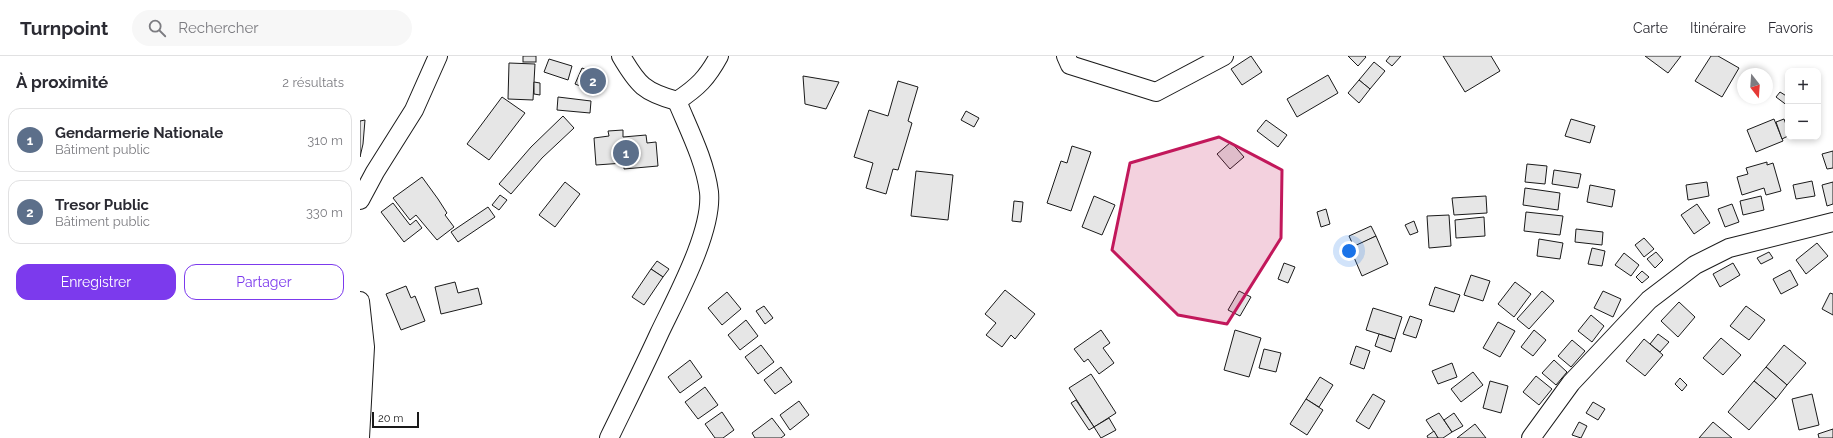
<!DOCTYPE html>
<html lang="fr">
<meta charset="utf-8">
<style>
:root{--surface:#fff;--page:#f7f7f7;--text:#2b2b33;--muted:#7c7c81;--line:#e1e1e2;--accent:#7c3aed}
body{margin:0;font-family:Raleway,sans-serif;background:var(--page);color:var(--text)}
.controls{position:absolute;right:12px;top:12px;display:grid;overflow:hidden;border-radius:8px;box-shadow:0 2px 6px #0003}
.controls button{width:36px;height:36px;display:grid;place-items:center;padding:0;border:0;border-bottom:1px solid var(--line);background:var(--surface);color:var(--text);font:20px sans-serif}
.compass{position:absolute;left:1377px;top:12px;width:36px;height:36px;border-radius:50%;background:var(--surface);box-shadow:0 2px 6px #0003;rotate:163deg}
.scale{position:absolute;left:12px;bottom:10px;width:47px;box-sizing:border-box;padding-left:4px;border:2px solid #1a1a1a;border-top:0;font-size:11px;line-height:14px;white-space:nowrap;color:#1a1a1a;-webkit-text-stroke:3px #fff;paint-order:stroke}
.you{position:absolute;left:989px;top:195px;width:14px;height:14px;margin:-10px;border:3px solid #fff;border-radius:50%;background:#1a73e8;box-shadow:0 0 0 6px #1a73e833}
.badge{display:grid;place-items:center;width:26px;height:26px;border-radius:50%;background:var(--accent);color:#fff;font-size:13px;font-weight:700}
.pin{position:absolute;translate:-50% -50%;border:2px solid #fff;box-shadow:0 1px 4px #0006}
.list{margin:0;padding:0;list-style:none}
h2{display:flex;justify-content:space-between;align-items:center;height:52px;margin:0;padding:0 16px;font-size:17px}
h2 small{font-size:13px;font-weight:400;color:var(--muted)}
.list li{display:grid;grid-template-columns:26px 1fr auto;gap:12px;align-items:center;box-sizing:border-box;height:64px;margin:0 8px 8px;padding:0 8px;border:1px solid var(--line);border-radius:12px}
.list b{display:block;font-size:15px;white-space:nowrap}
.list p{margin:0;font-size:13px;white-space:nowrap;color:var(--muted)}
.list em{font-size:13px;font-style:normal;color:var(--muted)}
.actions{display:flex;gap:8px;padding:12px 16px}
.actions a{flex:1;padding:9px 0;border:1px solid var(--accent);border-radius:12px;text-align:center;font-size:14px;color:var(--accent)}
.actions .main{background:var(--accent);color:#fff}
.icon{flex:none;width:22px;height:22px;fill:none;stroke:currentColor;stroke-width:2;stroke-linecap:round;stroke-linejoin:round}
.map{position:relative;flex:none;width:1473px;height:382px;overflow:hidden}
header{display:flex;align-items:center;gap:24px;box-sizing:border-box;height:56px;padding:0 20px;background:var(--surface);border-bottom:1px solid var(--line)}
header strong{font-size:19px}
nav{display:flex;gap:22px;margin-inline-start:auto;font-size:14px}
.search{width:280px;height:36px;background:var(--page);display:flex;align-items:center;gap:10px;box-sizing:border-box;padding:0 14px;border-radius:22px;color:var(--muted);font-size:15px}
main{display:flex}
aside{flex:1;background:var(--surface)}
.map>svg:first-child{display:block}
.building{fill:#e6e6e6;stroke:#1a1a1a}
.lines{fill:none;stroke-linecap:round;stroke-linejoin:round}
.minor-casing{stroke:#1a1a1a;stroke-width:20}
.minor{stroke:#fff;stroke-width:18}
.marked{fill:#c2185b;fill-opacity:0.2;stroke:#c2185b;stroke-width:3;stroke-linejoin:round}
</style>
<header>
<strong>Turnpoint</strong>
<div class="search"><svg class="icon" aria-label="search" viewBox="0 0 24 24"><circle cx="10" cy="10" r="6"/><path d="M15 15l6 6"/></svg>Rechercher</div>
<nav><a>Carte</a><a>Itinéraire</a><a>Favoris</a></nav>
</header>
<main>
<aside>
<h2>À proximité<small>2 résultats</small></h2>
<ul class="list">
<li><span class="badge" style="background:#5c6f8a">1</span><div><b>Gendarmerie Nationale</b><p>Bâtiment public</p></div><em>310 m</em></li>
<li><span class="badge" style="background:#5c6f8a">2</span><div><b>Tresor Public</b><p>Bâtiment public</p></div><em>330 m</em></li>
</ul>
<div class="actions"><a class="main">Enregistrer</a><a>Partager</a></div>
</aside>
<div class="map">
<svg width="1473" height="382" viewBox="0 0 1473 382">
<rect width="100%" height="100%" fill="#fff"/>
<g class="building">
<rect x="163" y="0" width="13" height="6"/>
<path d="M891,0L902,16L882,29L871,13Z"/>
<path d="M988,0H1005L1006,1L998,10Z"/>
<path d="M1030,0H1041L1032,10L1026,5Z"/>
<path d="M1083,0H1131L1140,15L1105,36Z"/>
<path d="M1285,0H1321L1308,17Z"/>
<path d="M1351,0H1358L1379,12L1362,41L1335,25Z"/>
<path d="M189,3L212,10L208,24L184,16Z"/>
<path d="M1014,6L1025,15L1010,33L999,24Z"/>
<path d="M149,7L175,8L173,44L148,43Z"/>
<path d="M222,12L244,21L238,37L215,28Z"/>
<path d="M968,19L978,37L937,61L927,43Z"/>
<path d="M443,20L479,26L466,53L445,48Z"/>
<path d="M999,24L1010,33L999,47L988,37Z"/>
<path d="M538,25L558,31L548,65L552,67L538,114L533,113L526,138L506,132L513,107L494,101L509,54L528,60Z"/>
<path d="M174,26L180,27V39L174,38Z"/>
<path d="M1420,36L1428,41V50L1416,41Z"/>
<path d="M142,41L165,57L129,104L107,88Z"/>
<path d="M198,41L231,45L230,57L197,54Z"/>
<path d="M606,55L619,62L614,71L601,64Z"/>
<path d="M203,60L214,72L182,102L151,138L139,128L171,91Z"/>
<path d="M1211,63L1235,70L1230,87L1205,80Z"/>
<path d="M1414,63L1423,85L1396,96L1387,74Z"/>
<path d="M1424,63L1428,74V80L1422,83L1416,66Z"/>
<path d="M5,64L3,88L0,101V65Z"/>
<path d="M906,64L927,79L918,91L897,75Z"/>
<path d="M263,74V81L286,79L287,87L296,86L298,110L264,113V107L236,109L234,82L249,80L248,75Z"/>
<path d="M871,86L884,101L870,113L857,98Z"/>
<path d="M712,90L731,96L711,155L687,147L701,105L707,107Z"/>
<path d="M1473,95V112L1467,113L1462,98Z"/>
<path d="M1407,106V109L1413,107L1421,135L1406,139L1404,132L1382,139L1377,121L1388,118L1386,112Z"/>
<path d="M1167,108L1187,110L1185,128L1165,126Z"/>
<path d="M1194,114L1221,118L1218,132L1192,128Z"/>
<path d="M556,115L593,119L588,164L551,160Z"/>
<path d="M62,121L78,143L87,157L85,159L94,171L77,184L56,159L50,164L33,142Z"/>
<path d="M1452,125L1455,140L1436,143L1433,129Z"/>
<path d="M205,126L220,138L195,171L179,159Z"/>
<path d="M1347,126L1349,140L1328,144L1326,129Z"/>
<path d="M1473,126V148L1467,150L1462,129Z"/>
<path d="M1230,129L1255,134L1252,151L1227,146Z"/>
<path d="M1165,132L1200,137L1198,154L1163,149Z"/>
<path d="M140,139L147,144L139,154L132,149Z"/>
<path d="M734,140L755,149L742,179L722,171Z"/>
<path d="M1126,140L1127,157L1094,159L1092,142Z"/>
<path d="M1401,140L1404,154L1383,159L1380,145Z"/>
<path d="M654,145L663,146L661,166L652,165Z"/>
<path d="M33,147L50,169L56,164L62,172L44,186L21,156Z"/>
<path d="M1337,148L1350,167L1334,178L1321,159Z"/>
<path d="M1372,148L1379,166L1365,171L1358,153Z"/>
<path d="M128,151L135,161L98,186L91,176Z"/>
<path d="M966,153L970,168L961,171L957,156Z"/>
<path d="M1166,156L1203,160L1200,179L1164,175Z"/>
<path d="M1089,159L1091,190L1069,192L1067,160Z"/>
<path d="M1124,161L1125,180L1096,182L1095,164Z"/>
<path d="M1054,165L1058,176L1050,179L1045,169Z"/>
<path d="M1011,170L1016,180L994,191L989,180Z"/>
<path d="M1216,173L1243,176L1242,189L1215,186Z"/>
<path d="M1016,180L1028,208L1002,220L990,192Z"/>
<path d="M1284,182L1294,193L1284,201L1275,189Z"/>
<path d="M1179,183L1203,187L1200,203L1177,200Z"/>
<path d="M1457,187L1468,200L1446,218L1436,204Z"/>
<path d="M1232,192L1245,195L1242,210L1228,208Z"/>
<path d="M1296,196L1303,204L1295,212L1287,203Z"/>
<path d="M1409,196L1413,202L1401,208L1397,202Z"/>
<path d="M1264,197L1279,209L1271,220L1255,209Z"/>
<path d="M297,205L309,213L303,221L291,213Z"/>
<path d="M924,207L935,211L928,227L918,223Z"/>
<path d="M1373,207L1380,219L1360,231L1353,218Z"/>
<path d="M291,213L303,221L284,249L272,241Z"/>
<path d="M1430,214L1438,229L1421,238L1413,223Z"/>
<path d="M1282,215L1289,221L1282,227L1276,221Z"/>
<path d="M1111,219L1130,225L1123,245L1104,239Z"/>
<path d="M95,226L98,237L118,232L122,248L81,258L75,231Z"/>
<path d="M1155,226L1171,238L1154,261L1138,248Z"/>
<path d="M46,230L51,242L55,240L65,265L41,274L26,238Z"/>
<path d="M1075,231L1100,239L1094,256L1069,249Z"/>
<path d="M645,234L675,258L655,283L651,279L642,291L626,279L636,267L625,258Z"/>
<path d="M879,235L891,241L880,260L868,254Z"/>
<path d="M1182,235L1194,245L1169,273L1157,263Z"/>
<path d="M1243,235L1261,243L1253,261L1234,252Z"/>
<path d="M367,236L381,253L362,269L348,252Z"/>
<path d="M1470,237L1473,238V259L1462,253Z"/>
<path d="M1319,246L1335,261L1318,281L1301,265Z"/>
<path d="M404,250L413,262L405,268L396,255Z"/>
<path d="M1386,250L1405,264L1389,284L1370,270Z"/>
<path d="M1013,252L1042,261L1035,283L1006,274Z"/>
<path d="M1231,259L1244,270L1232,286L1218,275Z"/>
<path d="M1050,260L1062,264L1056,282L1043,278Z"/>
<path d="M386,264L398,280L380,294L368,279Z"/>
<path d="M1138,266L1155,275L1140,301L1123,292Z"/>
<path d="M741,274L750,287L743,292L754,307L739,318L728,303L724,306L714,293Z"/>
<path d="M875,274L901,282L889,321L864,314Z"/>
<path d="M1174,274L1186,284L1173,300L1161,291Z"/>
<path d="M1019,278L1035,283L1031,296L1015,290Z"/>
<path d="M1298,278L1309,286L1300,296L1290,288Z"/>
<path d="M1361,282L1381,299L1363,319L1343,302Z"/>
<path d="M1284,283L1303,299L1285,320L1266,305Z"/>
<path d="M1212,284L1225,295L1211,311L1198,300Z"/>
<path d="M401,289L414,306L398,318L385,301Z"/>
<path d="M1424,289L1446,307L1427,329L1406,311Z"/>
<path d="M996,290L1010,295L1004,313L990,308Z"/>
<path d="M904,293L921,297L916,316L899,312Z"/>
<path d="M330,304L342,321L320,337L308,321Z"/>
<path d="M1194,304L1207,316L1196,329L1182,317Z"/>
<path d="M1092,307L1097,321L1078,328L1072,315Z"/>
<path d="M421,311L432,326L415,338L404,324Z"/>
<path d="M1406,311L1427,329L1416,343L1394,325Z"/>
<path d="M1113,316L1123,329L1101,346L1091,333Z"/>
<path d="M731,318L756,357L734,371L709,332Z"/>
<path d="M1176,320L1192,333L1179,349L1163,336Z"/>
<path d="M960,321L973,329L959,351L946,343Z"/>
<path d="M1320,322L1327,329L1322,335L1315,328Z"/>
<path d="M1130,325L1148,330L1141,357L1123,352Z"/>
<path d="M1394,325L1416,343L1389,374L1368,356Z"/>
<path d="M345,331L358,349L338,363L325,346Z"/>
<path d="M1013,338L1025,345L1009,373L996,365Z"/>
<path d="M1452,338L1459,369L1439,374L1432,343Z"/>
<path d="M946,343L963,354L947,379L930,368Z"/>
<path d="M716,344L734,371L729,374L711,347Z"/>
<path d="M439,345L449,359L430,374L420,359Z"/>
<path d="M1233,346L1245,353L1238,364L1226,357Z"/>
<path d="M362,356L374,374L363,382H355L345,368Z"/>
<path d="M1079,357L1092,376L1083,382H1078L1066,364Z"/>
<path d="M1094,357L1103,370L1092,376L1084,364Z"/>
<path d="M412,362L425,379L421,382H395L392,377Z"/>
<path d="M749,362L756,374L741,382L734,371Z"/>
<path d="M1219,366L1227,370L1221,382L1212,379Z"/>
<path d="M1353,366L1372,382H1339Z"/>
<path d="M1115,368L1126,382H1097Z"/>
<path d="M1473,373V382H1459L1458,378Z"/>
<path d="M1074,375L1078,382H1068L1067,380Z"/>
</g>
<g class="lines">
<defs>
<g id="minor">
<path d="M261,0C278,29 284,36 317,45C338,31 347,22 359,0"/>
<path d="M706,0L710,9L796,36L864,0"/>
<path d="M0,144L15,116L54,54L78,0"/>
<path d="M0,245L5,291L0,382"/>
<path d="M249,382C266,347 283,313 299,278C316,242 353,175 349,136C345,105 329,74 317,45"/>
<path d="M1171,382L1211,327L1289,244L1335,209L1369,192L1473,166"/>
</g>
</defs>
<use href="#minor" class="minor-casing"/>
<use href="#minor" class="minor"/>
</g>
<path class="marked" d="M859,81L922,114L921,182L867,268L818,259L752,194L770,107Z"/>
</svg>
<div class="controls">
<button>+</button>
<button>−</button>
</div>
<svg class="compass" viewBox="-18 -18 36 36"><path d="M0-13l5 13h-10z" fill="#e53935"/><path d="M0 13l5-13h-10z" fill="#7c7c81"/></svg>
<div class="scale">20 m</div>
<div class="you"></div>
<div class="pin badge" style="left:266px;top:97px;background:#5c6f8a">1</div>
<div class="pin badge" style="left:233px;top:25px;background:#5c6f8a">2</div>
</div>
</main>
